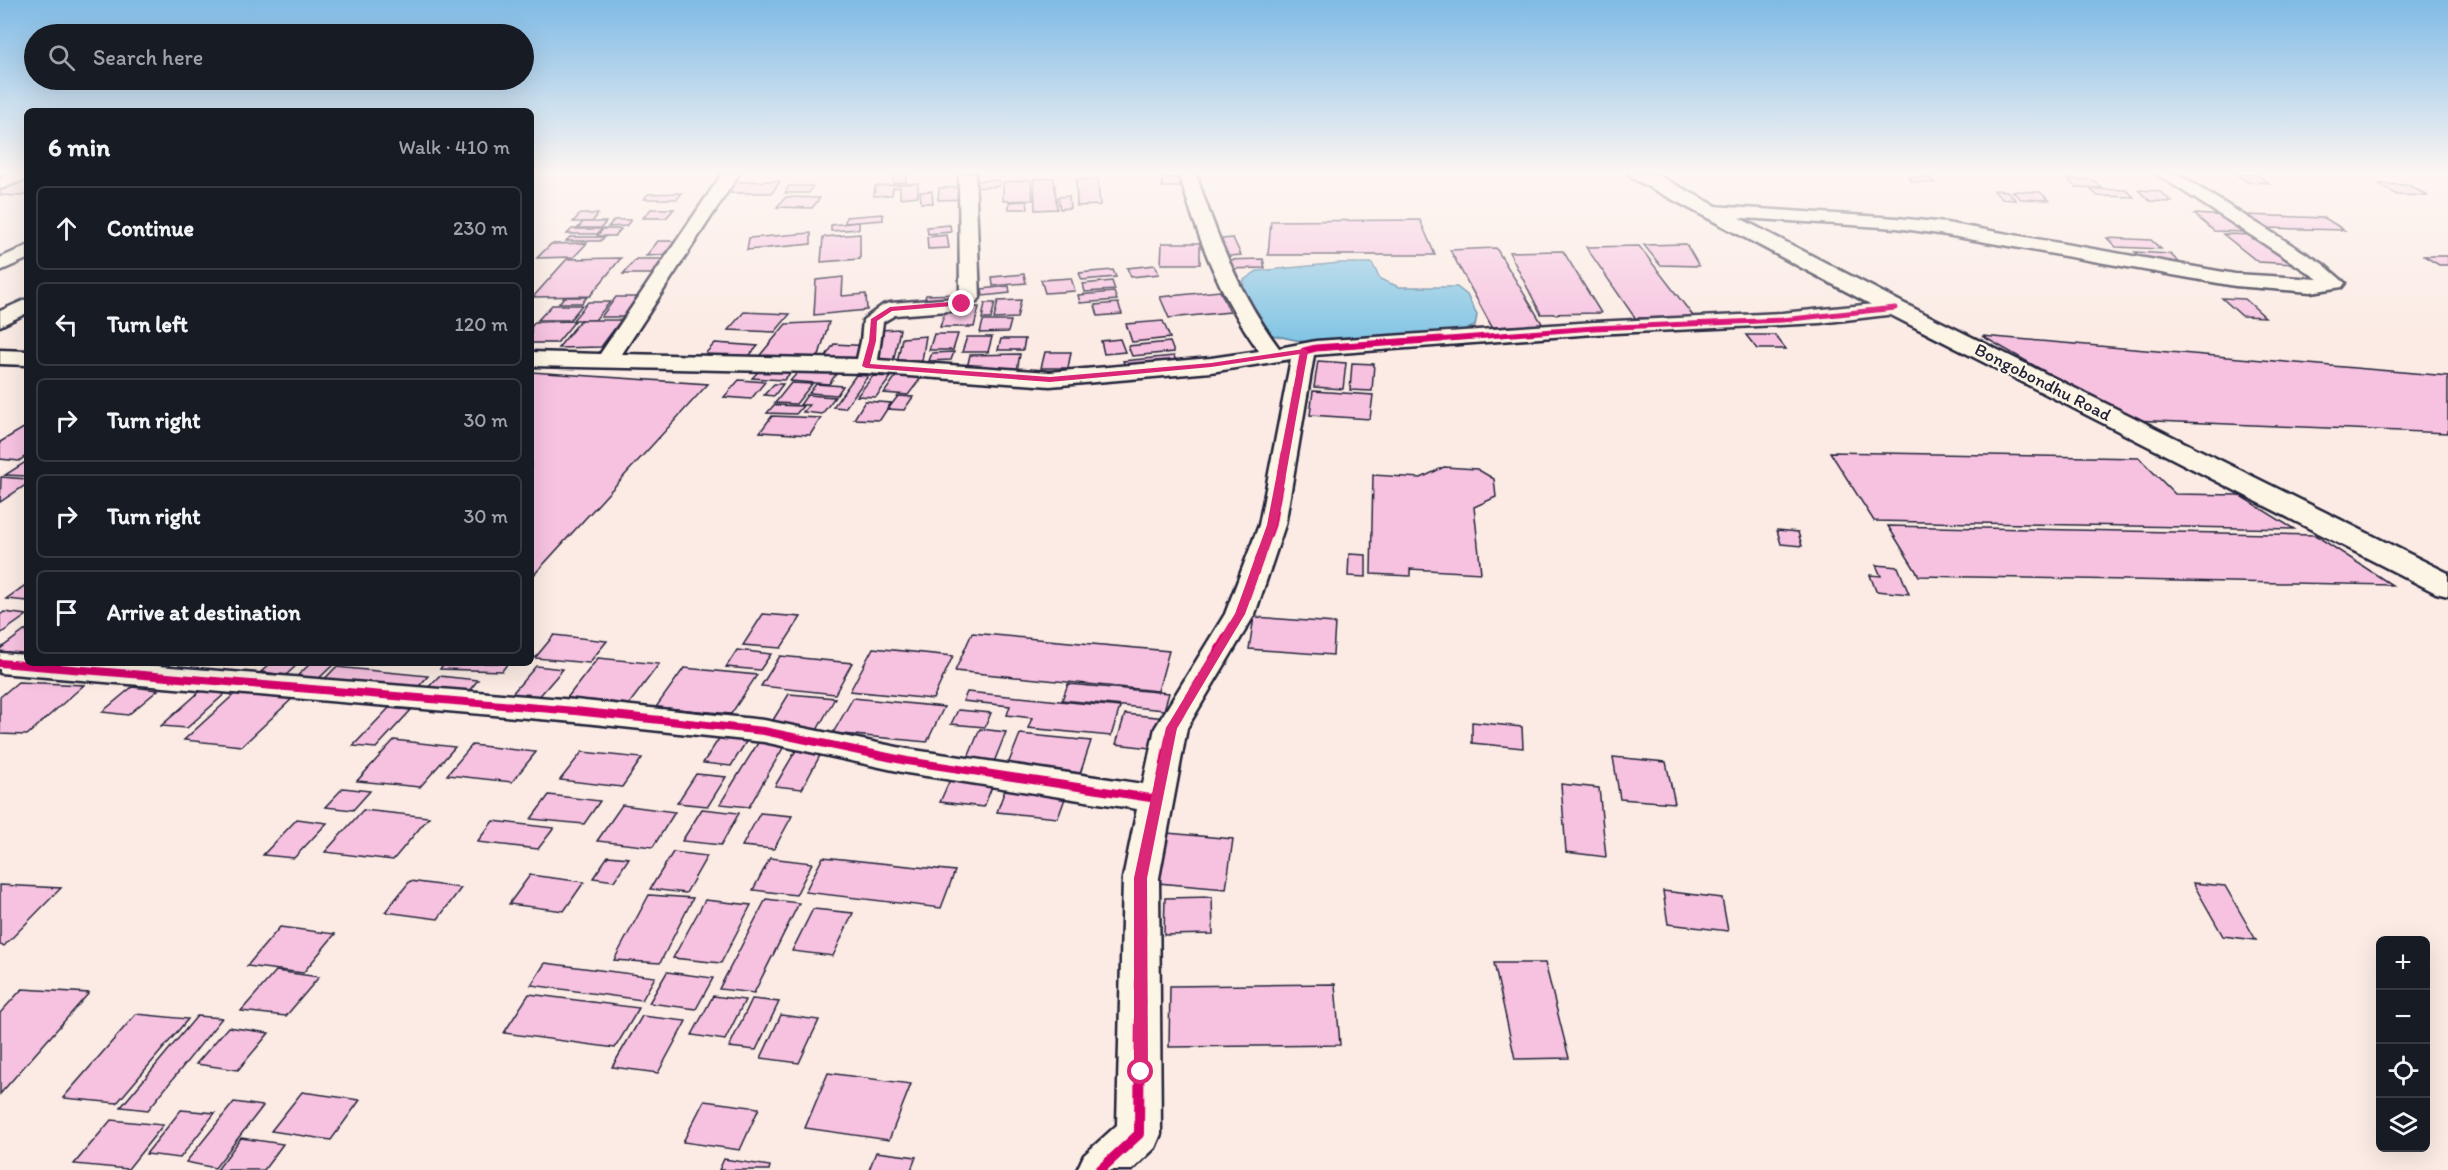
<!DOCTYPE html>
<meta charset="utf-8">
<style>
:root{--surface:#171b24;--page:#242831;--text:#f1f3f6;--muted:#9ea1a6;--line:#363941}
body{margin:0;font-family:Itim,sans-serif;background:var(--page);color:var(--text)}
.controls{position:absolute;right:18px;bottom:18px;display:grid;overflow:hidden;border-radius:9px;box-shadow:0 6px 24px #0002}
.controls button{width:54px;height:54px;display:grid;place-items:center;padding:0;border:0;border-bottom:2px solid var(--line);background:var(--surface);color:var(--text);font:30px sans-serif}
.stop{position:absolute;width:18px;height:18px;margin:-14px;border:4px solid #db2777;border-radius:50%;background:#fff}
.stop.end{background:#db2777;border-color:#fff;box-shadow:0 2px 6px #0008}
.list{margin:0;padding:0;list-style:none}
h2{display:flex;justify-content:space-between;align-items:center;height:78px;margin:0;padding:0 24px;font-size:26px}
h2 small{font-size:20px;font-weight:400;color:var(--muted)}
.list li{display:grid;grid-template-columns:39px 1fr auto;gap:18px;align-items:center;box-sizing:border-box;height:84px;margin:0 12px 12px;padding:0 12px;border:2px solid var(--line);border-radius:9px}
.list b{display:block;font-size:22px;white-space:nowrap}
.list em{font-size:20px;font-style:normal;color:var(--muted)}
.icon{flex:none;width:33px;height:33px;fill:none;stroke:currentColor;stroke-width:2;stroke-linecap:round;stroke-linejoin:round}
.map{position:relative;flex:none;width:2448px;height:1170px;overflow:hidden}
.search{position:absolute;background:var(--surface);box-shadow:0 6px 24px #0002;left:24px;top:24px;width:510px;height:66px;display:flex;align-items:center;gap:15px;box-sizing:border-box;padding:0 21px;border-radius:33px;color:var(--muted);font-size:22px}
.panel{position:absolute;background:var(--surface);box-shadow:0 6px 24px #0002;left:24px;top:108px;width:510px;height:558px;border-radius:9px}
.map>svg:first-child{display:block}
.water{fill:#83c5e4;stroke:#5c84a0;stroke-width:1.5}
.building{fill:#f6c2e0;stroke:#22223b;stroke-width:1.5}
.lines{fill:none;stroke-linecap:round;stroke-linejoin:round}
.minor-casing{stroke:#22223b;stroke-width:5}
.tertiary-casing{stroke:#22223b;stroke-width:5}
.minor{fill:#fcf5e5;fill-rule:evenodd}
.tertiary{fill:#fcf5e5;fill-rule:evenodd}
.cycleway-far3-casing{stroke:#fcf5e5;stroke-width:8}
.cycleway-far2-casing{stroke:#fcf5e5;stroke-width:10}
.cycleway-far1-casing{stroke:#fcf5e5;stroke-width:12}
.cycleway-casing{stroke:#fcf5e5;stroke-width:14}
.cycleway-far3{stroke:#d6006c;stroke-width:5}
.cycleway-far2{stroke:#d6006c;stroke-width:7}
.cycleway-far1{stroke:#d6006c;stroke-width:8}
.cycleway{stroke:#d6006c;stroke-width:10}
.route{fill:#db2777}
.labels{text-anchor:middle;stroke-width:5;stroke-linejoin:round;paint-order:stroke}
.far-street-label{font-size:18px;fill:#22223b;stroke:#fcf5e5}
</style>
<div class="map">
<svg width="2448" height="1170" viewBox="0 0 2448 1170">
<rect width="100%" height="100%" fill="#fbebe4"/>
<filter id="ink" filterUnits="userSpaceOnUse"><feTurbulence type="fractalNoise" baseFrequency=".0167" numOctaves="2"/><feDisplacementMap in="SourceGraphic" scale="12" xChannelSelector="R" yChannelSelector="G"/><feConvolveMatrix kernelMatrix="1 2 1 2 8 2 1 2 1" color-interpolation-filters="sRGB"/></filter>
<g filter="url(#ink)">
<path class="water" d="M1340,263H1372L1380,279L1399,287H1457L1467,295L1477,315L1475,326L1455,333L1310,343L1272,335C1260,321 1239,300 1244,280L1257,271Z"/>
<g class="building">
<path d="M893,174H906V182L893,183Z"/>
<path d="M2236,174H2256L2269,183L2247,182Z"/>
<path d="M1908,177L1931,178L1935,183L1912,182Z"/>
<path d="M1054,178L1057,209L1035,210L1034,179Z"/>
<rect x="1162" y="178" width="18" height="9"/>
<path d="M1098,179L1100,205L1077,206L1076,180Z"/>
<path d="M2067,179L2093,180L2102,188L2076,187Z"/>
<path d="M999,180V186L971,188V181Z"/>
<path d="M1031,180L1033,200L1003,201V182Z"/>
<path d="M16,181H27V194L21,196L0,195V187Z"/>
<path d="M780,181L772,193H726L734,182Z"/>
<path d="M918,183V196L900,198V187L893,188L892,195L874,196L875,186Z"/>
<path d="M2378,184L2409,185L2428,196L2397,195Z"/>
<path d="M789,186H813L809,193H785Z"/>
<path d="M967,187L966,199L938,200L939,188Z"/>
<path d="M2090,189L2126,190L2134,197L2098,196Z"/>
<path d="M1993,190L2007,191L2016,200L2002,199Z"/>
<path d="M2138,190L2159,191L2172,202L2150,201Z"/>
<path d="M932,191L933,203H921L920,192Z"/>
<path d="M2012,191L2040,192L2049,200L2021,199Z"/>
<path d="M682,193L677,199H644L648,194Z"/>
<path d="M1069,196L1070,208L1060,209L1058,197Z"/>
<path d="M786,197L820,198L812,208L777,207Z"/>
<path d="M1027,201L1028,209H1009V202Z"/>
<path d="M651,209H674L666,218H643Z"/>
<path d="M580,214H598L592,222H573Z"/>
<path d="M883,214V220L845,223L846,217Z"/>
<path d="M2194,214L2227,216L2247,232L2214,231Z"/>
<path d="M2246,215L2325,218L2344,230L2263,228Z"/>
<path d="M614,220H631L626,226L608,227Z"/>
<path d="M1420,220L1435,255H1268L1271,221Z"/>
<path d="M583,222H606L601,228H578Z"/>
<path d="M859,222V229L831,231V225Z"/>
<path d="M950,225L951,232L928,234L927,227Z"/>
<path d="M572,229H602L597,234H567Z"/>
<path d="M603,229H621L615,236H597Z"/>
<path d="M811,233V244L747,250L749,238Z"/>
<path d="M860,234V259L821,262L823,237Z"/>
<path d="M2223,234L2259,235L2295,264L2258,262Z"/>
<path d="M947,235L949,248L928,249L927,237Z"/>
<path d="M570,237H605L600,241H566Z"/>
<path d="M1233,238L1241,255L1219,257L1211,240Z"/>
<path d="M2107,238L2151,240L2161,249L2116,247Z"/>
<path d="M658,241H675L664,255L646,256Z"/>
<path d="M587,243L574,257L537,258L551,244Z"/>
<path d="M1162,243H1200V264H1161Z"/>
<path d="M1686,244L1699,266L1660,265L1644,245Z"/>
<path d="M1639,246L1694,317L1635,318L1586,247Z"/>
<path d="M1496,248L1543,325L1492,327L1450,250Z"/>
<path d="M1563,251L1601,313L1541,314L1509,252Z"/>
<path d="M2135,252L2170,254L2181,264L2146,262Z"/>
<path d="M2424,256H2448V265H2439Z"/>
<path d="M621,258L590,296L533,297L567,259Z"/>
<path d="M636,259H663L651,274H623Z"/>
<path d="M1263,259L1265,268L1224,269L1222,260Z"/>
<path d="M1155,265L1159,274L1131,277L1127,268Z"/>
<path d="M1113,270L1116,277L1082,280L1079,273Z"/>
<path d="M1024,274L1026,283L993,286L992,277Z"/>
<path d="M843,277L842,296L866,294L867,310L814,315L816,280Z"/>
<path d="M1071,278L1075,291L1045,293L1041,280Z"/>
<path d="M1112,281L1115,290L1085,292L1083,284Z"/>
<path d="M1009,286L1010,293L983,296L982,289Z"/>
<path d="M1220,291L1230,312L1169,318L1160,297Z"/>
<path d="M1114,292L1117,300L1080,303L1078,295Z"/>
<path d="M959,294L956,304H923L926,295Z"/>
<path d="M564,297H587L582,303H559Z"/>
<path d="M616,297H641L626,317H601Z"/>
<path d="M2222,298L2245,299L2265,317L2242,316Z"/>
<path d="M1021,300L1017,318L994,319L998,301Z"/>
<path d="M588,302H610L595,320H573Z"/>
<path d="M985,303H995L991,319H982Z"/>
<path d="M1118,303L1122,314L1098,316L1095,305Z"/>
<path d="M552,305H582L570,320H538Z"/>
<path d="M979,307L974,327H940L946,308Z"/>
<path d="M744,312L790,314L775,332L728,330Z"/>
<path d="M581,320H621L601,347L558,348Z"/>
<path d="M575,321L557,343H531V327L535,322Z"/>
<path d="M983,321H1011L1008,332L980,333Z"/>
<path d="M1163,321L1170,338L1132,342L1126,324Z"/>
<path d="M829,322L817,362L756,360L786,324Z"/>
<path d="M900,329L893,363L873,364L880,330Z"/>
<path d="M934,334H958L953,350H929Z"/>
<path d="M1746,335H1775L1786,349H1757Z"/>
<path d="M926,336L922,361L897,363L902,338Z"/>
<path d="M1982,336L2448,376V433L2131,420Z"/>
<path d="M967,337H992L988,352H962Z"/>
<path d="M1001,339H1025L1023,350H998Z"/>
<path d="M1120,339L1125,352L1104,354L1101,341Z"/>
<path d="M1170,342L1174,352L1132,356L1128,346Z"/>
<path d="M715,343L758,346L746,359L703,356Z"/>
<path d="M834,344L870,346L860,362L823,360Z"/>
<path d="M954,352L951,360L929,361L932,353Z"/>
<path d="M1045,352H1071L1068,368H1041Z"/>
<path d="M1020,354L1017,371L966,372L970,355Z"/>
<path d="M1174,356L1179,367L1127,372L1123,361Z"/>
<path d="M1318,361L1346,363L1343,389L1314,387Z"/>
<path d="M1352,363L1374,364L1372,391L1350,390Z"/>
<path d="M762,368L793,370L784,380L752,378Z"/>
<path d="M799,371L837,373L829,384L790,381Z"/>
<path d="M531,372L708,384L531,578Z"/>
<path d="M856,375L868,376L845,408L833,407Z"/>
<path d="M873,376L891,377L876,397L857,396Z"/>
<path d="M896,376L921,378L908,395L884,393Z"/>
<path d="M739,380L765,382L751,399L724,397Z"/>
<path d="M791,383L812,384L796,404L775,403Z"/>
<path d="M774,384H783L774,396L764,395Z"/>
<path d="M816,384L843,386L837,395L809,393Z"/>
<path d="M1313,391L1373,395L1370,419L1310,415Z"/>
<path d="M807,395L835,397L822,414L803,412L809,405H800Z"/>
<path d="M898,396L913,397L904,410L888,409Z"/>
<path d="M865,401L891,403L880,420L854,419Z"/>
<path d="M774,405L803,406L796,414L767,413Z"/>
<path d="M772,416L821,418L810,435L760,432Z"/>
<path d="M27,426V455L19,461L0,459V442Z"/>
<path d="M1830,452L2139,458L2175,494L2239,495L2294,529L1874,521Z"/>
<path d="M27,461V476L5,475Z"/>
<path d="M1444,467L1477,469L1494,479L1496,497L1474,507L1481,573L1410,569V576L1371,574L1373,475L1421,478Z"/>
<path d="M1,477L27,479V484L0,502Z"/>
<path d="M1888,526L2315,535L2392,585L1919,576Z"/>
<path d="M1777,530L1798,532L1802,546L1781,544Z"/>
<path d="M1349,554L1366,555V577L1348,576Z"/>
<path d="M1876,565L1898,567L1909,594L1876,591L1870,575L1881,576Z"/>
<path d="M27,584V601L6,599Z"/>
<path d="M4,612L27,615L0,634V615Z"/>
<path d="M763,614L801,617L781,648L743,645Z"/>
<path d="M1254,617L1335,623L1333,655L1249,649Z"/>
<path d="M27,629V651L0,671V649Z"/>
<path d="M972,633L1169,651L1158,691L955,671Z"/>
<path d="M554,635L607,641L589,663L535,658Z"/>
<path d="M873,648L953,656L933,699L850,691Z"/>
<path d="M737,650L771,654L760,670L726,667Z"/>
<path d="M780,656L852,663L835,694L761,686Z"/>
<path d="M598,658L659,664L629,704L567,698Z"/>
<path d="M271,663H299L286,675L261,672Z"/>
<path d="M311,663H335L315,682L293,680Z"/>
<path d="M444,663H508L502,671L440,669Z"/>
<path d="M536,666L563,669L537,699L510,696Z"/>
<path d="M336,667L428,676L412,694L319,685Z"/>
<path d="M684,668L757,675L731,714L656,707Z"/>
<path d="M439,676L478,680L463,698L423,693Z"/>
<path d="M18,682L84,685L27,735L0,734V697Z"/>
<path d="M1068,684L1169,693L1164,710L1062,700Z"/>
<path d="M132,687L158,690L128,715L102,712Z"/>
<path d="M205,687L230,689L187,728L161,726Z"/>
<path d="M240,689L296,695L242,746L184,740Z"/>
<path d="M967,692L1120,707L1111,736L1028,728L1032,718L1007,715L1010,706L963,701Z"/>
<path d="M789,694L835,698L817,730L770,725Z"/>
<path d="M853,698L944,707L927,742L833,733Z"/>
<path d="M389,708L411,710L376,748L353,746Z"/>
<path d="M958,710L991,713L985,727L951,724Z"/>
<path d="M1125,714L1167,718L1159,749L1116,744Z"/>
<path d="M1472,722L1522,727L1523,748L1472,743Z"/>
<path d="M980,729L1006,732L994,762L967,760Z"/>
<path d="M722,734L749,737L731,766L703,763Z"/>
<path d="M1020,734L1091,741L1080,774L1007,767Z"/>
<path d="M761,738L787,741L749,807L720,804Z"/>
<path d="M394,740L455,747L420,787L357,781Z"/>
<path d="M472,745L536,752L512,782L447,775Z"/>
<path d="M799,745L824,748L802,789L775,786Z"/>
<path d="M582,752L642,758L622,787L560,780Z"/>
<path d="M1613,757L1666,762L1675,803L1620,799Z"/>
<path d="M696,774L726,777L708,806L677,803Z"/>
<path d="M952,775L995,779L984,807L940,802Z"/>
<path d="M1007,784L1068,790L1058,818L997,812Z"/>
<path d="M1561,784L1599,788L1606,857L1566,852Z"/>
<path d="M343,788L370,791L353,810L325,807Z"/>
<path d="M549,795L600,801L584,824L531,819Z"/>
<path d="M622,805L675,812L653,847L597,841Z"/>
<path d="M702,809L739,813L721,845L682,841Z"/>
<path d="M363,810L429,817L393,860L325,852Z"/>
<path d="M760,813L792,816L774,849L742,846Z"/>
<path d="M297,819L327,823L294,858L263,855Z"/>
<path d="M493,821L554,828L538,849L477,842Z"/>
<path d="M1167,833L1233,839L1226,889L1158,883Z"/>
<path d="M673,852L707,856L686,893L650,889Z"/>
<path d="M608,856L629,858L614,881L593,878Z"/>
<path d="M823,857L955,871L941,908L805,892Z"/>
<path d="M770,858L812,863L796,895L753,890Z"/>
<path d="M530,875L584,882L564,911L509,904Z"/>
<path d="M410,881L461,888L438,919L385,912Z"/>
<path d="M2193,883L2225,886L2256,940L2223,936Z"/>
<path d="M0,885L61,888L4,946L0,945Z"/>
<path d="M1663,891L1722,898L1728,931L1668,924Z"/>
<path d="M649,895L693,898L660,963L614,960Z"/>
<path d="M1212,897L1213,934L1164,935L1165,898Z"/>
<path d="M766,899L799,903L754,993L719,989Z"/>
<path d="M705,900L751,905L721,963L673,958Z"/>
<path d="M813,909L853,913L833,956L792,951Z"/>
<path d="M280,927L335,934L303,973L247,966Z"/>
<path d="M545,963L655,977L642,1000L531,985Z"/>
<path d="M1494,963H1545L1569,1058L1515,1059Z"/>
<path d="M276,971L319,977L286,1016L241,1011Z"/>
<path d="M667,972L713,978L696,1009L649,1003Z"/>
<path d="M1335,984L1340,1045L1169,1047L1170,986Z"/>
<path d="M22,989L89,993L0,1094V1013Z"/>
<path d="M529,994L639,1008L615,1048L504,1033Z"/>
<path d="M713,996L745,1000L725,1040L692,1035Z"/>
<path d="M752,999L779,1002L756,1050L729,1047Z"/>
<path d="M136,1014L188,1019L117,1103L63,1098Z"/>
<path d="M781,1015L819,1020L799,1063L761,1058Z"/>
<path d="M197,1016L222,1018L148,1110L121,1107Z"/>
<path d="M642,1016L686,1021L658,1073L612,1067Z"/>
<path d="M228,1027L269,1033L238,1070L196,1064Z"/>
<path d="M828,1073L911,1084L889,1140L805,1128Z"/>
<path d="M302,1092L360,1100L331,1140L271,1131Z"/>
<path d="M704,1101L759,1108L740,1150L683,1142Z"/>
<path d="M234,1102L263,1106L215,1168L186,1162Z"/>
<path d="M181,1110L215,1113L180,1158L146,1154Z"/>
<path d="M111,1120L163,1125L128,1169L74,1164Z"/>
<path d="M241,1138L283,1144L264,1170H217Z"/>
<path d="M876,1152L916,1157L911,1170H869Z"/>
<path d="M724,1159L770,1166L769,1170H719Z"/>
</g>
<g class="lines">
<defs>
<g id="minor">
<path d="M8,174H25L26,176L24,180L0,189V178Z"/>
<path d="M722,174H739L622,354L857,359L861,341L863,320L883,305L890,303L957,298L960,296L959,174H975L980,298L969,308L962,310L895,315L883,322L878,360L1050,372L1211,358L1259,351C1219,295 1199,240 1179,174H1196C1217,237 1239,294 1279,348L1316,341L1594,322L1782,313L1895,302L1902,304L1905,308L1902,312L1895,314L1820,323L1594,334L1314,355L1285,525L1255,614L1187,728L1159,878L1161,1134L1155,1148L1132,1170H1077L1084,1155L1117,1125L1123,878L1137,809L907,773L764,742L575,722L0,673V653L27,655V663H122L575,700L764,720L907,749L1143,784L1155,728L1225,614L1259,525L1291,359L1211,372L1050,386L866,373L531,366V352L600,354Z"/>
<path d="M2157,174H2177L2323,264L2345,283L2342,287L2311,292L2235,286L1946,235L1897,228L1712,216L1706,215L1703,211L1706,207L1712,206L1897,218L1946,223L2235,274L2318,279Z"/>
<path d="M27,246V259L0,271V258Z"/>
<path d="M27,299V313L0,326V311Z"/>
<path d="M0,350L27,351V365L0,364Z"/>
</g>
<path id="tertiary" d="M1629,174H1655L1903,303L2448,573V596L2436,593L1887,313L1632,178Z"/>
</defs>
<use href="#minor" class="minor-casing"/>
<use href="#tertiary" class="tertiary-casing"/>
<use href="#minor" class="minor"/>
<use href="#tertiary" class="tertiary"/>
<defs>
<path id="cycleway-far3" d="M1422,341L1594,328L1782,320L1895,308"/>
<path id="cycleway-far2" d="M1262,553L1272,525L1304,351L1316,348L1441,339"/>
<g id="cycleway-far1">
<path d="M0,663L575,711L764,731L907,761L1157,799"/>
<path d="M1152,824L1171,728L1240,614L1262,552"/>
</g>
<path id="cycleway" d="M1100,1170L1139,1134L1141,878L1152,823"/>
</defs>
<use href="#cycleway-far3" class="cycleway-far3-casing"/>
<use href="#cycleway-far2" class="cycleway-far2-casing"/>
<use href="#cycleway-far1" class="cycleway-far1-casing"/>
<use href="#cycleway" class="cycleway-casing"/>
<use href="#cycleway-far3" class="cycleway-far3"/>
<use href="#cycleway-far2" class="cycleway-far2"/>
<use href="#cycleway-far1" class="cycleway-far1"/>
<use href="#cycleway" class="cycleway"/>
</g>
</g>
<linearGradient id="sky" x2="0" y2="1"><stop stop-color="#7fbbe6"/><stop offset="0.51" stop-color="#fdf6f3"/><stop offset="1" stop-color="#fdf6f3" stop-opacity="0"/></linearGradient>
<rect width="2448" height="338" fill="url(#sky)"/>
<path class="route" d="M962,301L964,305L892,311L877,321L876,341L870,364L1050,377L1211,363L1304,349L1308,351L1277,525L1245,614L1177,728L1147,878L1148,1072L1146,1076L1141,1078L1136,1076L1134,1072V878L1166,728L1235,614L1267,525L1300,354L1211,367L1050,382L866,368L862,366L869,341L871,319L890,307Z"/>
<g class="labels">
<g class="far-street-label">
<text transform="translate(2043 382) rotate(27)" y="6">Bongobondhu Road</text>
</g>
</g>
</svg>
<div class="controls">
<button>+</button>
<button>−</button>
<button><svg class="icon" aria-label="locate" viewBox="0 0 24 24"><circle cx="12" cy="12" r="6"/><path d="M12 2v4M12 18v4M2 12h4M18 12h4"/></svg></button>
<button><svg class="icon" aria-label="layers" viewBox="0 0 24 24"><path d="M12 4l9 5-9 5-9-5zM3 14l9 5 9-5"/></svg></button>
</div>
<div class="stop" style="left:1141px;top:1072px"></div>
<div class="stop end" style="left:962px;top:304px"></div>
<div class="search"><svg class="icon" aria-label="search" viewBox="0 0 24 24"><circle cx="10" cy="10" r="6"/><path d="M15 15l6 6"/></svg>Search here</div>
<section class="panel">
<h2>6 min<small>Walk · 410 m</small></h2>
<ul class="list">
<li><svg class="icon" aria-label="ahead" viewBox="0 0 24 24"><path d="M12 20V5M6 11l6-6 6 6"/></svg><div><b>Continue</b></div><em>230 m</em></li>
<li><svg class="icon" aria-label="left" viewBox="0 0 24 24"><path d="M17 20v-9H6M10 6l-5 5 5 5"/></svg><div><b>Turn left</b></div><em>120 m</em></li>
<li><svg class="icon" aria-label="right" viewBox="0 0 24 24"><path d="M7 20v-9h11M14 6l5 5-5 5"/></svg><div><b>Turn right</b></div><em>30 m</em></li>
<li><svg class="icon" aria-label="right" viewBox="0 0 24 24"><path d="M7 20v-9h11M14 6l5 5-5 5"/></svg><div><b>Turn right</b></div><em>30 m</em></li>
<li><svg class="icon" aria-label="arrive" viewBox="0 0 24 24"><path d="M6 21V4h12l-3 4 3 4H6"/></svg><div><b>Arrive at destination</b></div></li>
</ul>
</section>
</div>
